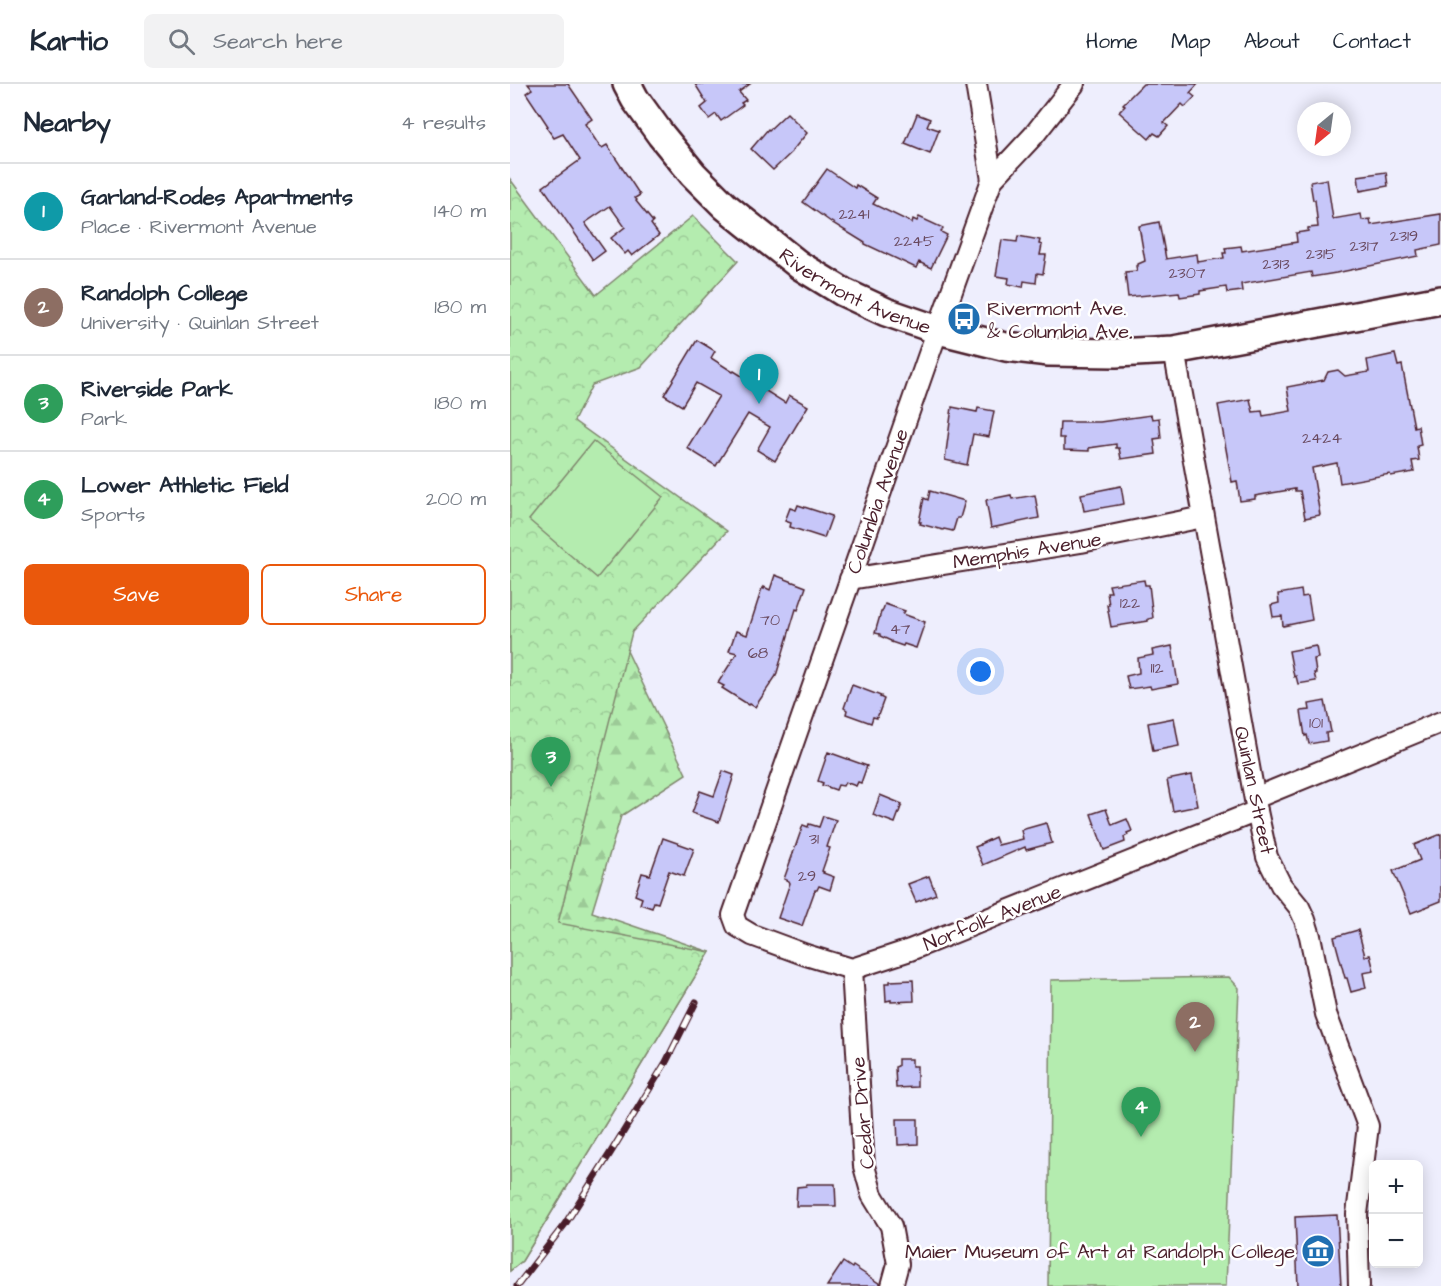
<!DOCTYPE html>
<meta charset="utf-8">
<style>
:root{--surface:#fff;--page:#f2f2f3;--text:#1f2937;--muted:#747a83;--line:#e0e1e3;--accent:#ea580c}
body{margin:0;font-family:"Architects Daughter",sans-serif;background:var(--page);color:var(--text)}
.controls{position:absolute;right:18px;bottom:18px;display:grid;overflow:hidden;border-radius:9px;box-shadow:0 3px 15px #0003}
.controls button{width:54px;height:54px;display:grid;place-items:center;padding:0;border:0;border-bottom:2px solid var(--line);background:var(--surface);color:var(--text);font:30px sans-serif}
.compass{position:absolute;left:787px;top:18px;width:54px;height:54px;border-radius:50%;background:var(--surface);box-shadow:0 3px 15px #0003;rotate:209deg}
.you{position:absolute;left:471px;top:588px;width:21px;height:21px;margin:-15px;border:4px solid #fff;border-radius:50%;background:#1a73e8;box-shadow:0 0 0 9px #1a73e833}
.badge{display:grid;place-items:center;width:39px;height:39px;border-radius:50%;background:var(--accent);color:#fff;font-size:20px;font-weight:700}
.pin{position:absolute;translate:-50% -50px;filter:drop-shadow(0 2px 3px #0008)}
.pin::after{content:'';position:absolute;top:32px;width:21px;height:18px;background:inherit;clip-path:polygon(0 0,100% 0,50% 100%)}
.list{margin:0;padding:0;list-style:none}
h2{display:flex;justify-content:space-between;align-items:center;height:78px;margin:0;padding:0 24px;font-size:26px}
h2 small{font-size:20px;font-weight:400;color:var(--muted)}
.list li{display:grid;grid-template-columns:39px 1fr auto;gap:18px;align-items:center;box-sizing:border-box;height:96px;padding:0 24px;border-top:2px solid var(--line)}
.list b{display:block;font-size:22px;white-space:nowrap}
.list p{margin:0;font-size:20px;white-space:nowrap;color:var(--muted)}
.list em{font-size:20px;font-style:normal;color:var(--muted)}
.actions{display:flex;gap:12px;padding:18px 24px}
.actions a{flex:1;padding:14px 0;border:2px solid var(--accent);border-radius:9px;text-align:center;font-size:21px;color:var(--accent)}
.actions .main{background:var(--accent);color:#fff}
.icon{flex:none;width:33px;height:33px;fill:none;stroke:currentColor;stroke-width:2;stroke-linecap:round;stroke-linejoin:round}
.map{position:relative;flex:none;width:931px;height:1202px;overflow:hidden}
header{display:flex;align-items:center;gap:36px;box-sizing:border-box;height:84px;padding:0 30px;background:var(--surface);border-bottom:2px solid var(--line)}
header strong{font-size:28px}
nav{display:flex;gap:33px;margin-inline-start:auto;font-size:21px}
.search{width:420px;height:54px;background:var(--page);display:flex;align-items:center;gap:15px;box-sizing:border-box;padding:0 21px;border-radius:9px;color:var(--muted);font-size:22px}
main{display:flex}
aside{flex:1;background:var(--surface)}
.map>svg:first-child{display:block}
.forest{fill:url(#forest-firs);stroke:#7f866d;stroke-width:1.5}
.park{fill:url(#park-crowns);stroke:#7f866d;stroke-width:1.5}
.garden{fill:#b4ecaf;stroke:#7f866d;stroke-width:1.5}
.building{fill:#c7c7f9;stroke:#4a1f2b;stroke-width:1.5}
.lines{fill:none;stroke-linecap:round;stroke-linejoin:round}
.minor-casing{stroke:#4a1f2b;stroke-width:24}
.secondary-casing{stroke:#4a1f2b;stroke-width:32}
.minor{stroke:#fff;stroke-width:20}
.secondary{stroke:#fff;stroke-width:27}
.rail-casing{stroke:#4a1f2b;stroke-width:7}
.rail{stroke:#fff;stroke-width:4.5;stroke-dasharray:14;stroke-linecap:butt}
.labels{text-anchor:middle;stroke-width:5;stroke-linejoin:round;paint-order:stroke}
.number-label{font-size:16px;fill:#69495e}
.street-label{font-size:20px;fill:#4a1f2b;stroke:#fff}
.poi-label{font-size:20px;fill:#4a1f2b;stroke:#fff;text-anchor:start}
</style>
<header>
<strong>Kartio</strong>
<div class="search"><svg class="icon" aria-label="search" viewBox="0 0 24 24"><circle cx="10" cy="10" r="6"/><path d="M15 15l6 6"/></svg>Search here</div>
<nav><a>Home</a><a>Map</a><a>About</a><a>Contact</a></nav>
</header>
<main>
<aside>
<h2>Nearby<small>4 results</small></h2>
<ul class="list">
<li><span class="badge" style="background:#0f9aa8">1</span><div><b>Garland-Rodes Apartments</b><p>Place · Rivermont Avenue</p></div><em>140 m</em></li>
<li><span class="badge" style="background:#8d6e63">2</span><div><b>Randolph College</b><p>University · Quinlan Street</p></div><em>180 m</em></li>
<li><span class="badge" style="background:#2e9e5b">3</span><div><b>Riverside Park</b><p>Park</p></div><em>180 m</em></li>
<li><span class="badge" style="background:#2e9e5b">4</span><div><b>Lower Athletic Field</b><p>Sports</p></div><em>200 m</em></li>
</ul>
<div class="actions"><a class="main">Save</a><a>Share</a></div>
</aside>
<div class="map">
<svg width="931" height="1202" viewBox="0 0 931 1202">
<defs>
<pattern id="forest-firs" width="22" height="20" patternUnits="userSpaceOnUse" patternTransform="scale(1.5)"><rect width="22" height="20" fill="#b4ecaf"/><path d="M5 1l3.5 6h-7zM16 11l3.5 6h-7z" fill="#9cca97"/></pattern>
<pattern id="park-crowns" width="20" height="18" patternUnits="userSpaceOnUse" patternTransform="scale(1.5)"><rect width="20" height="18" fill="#b4ecaf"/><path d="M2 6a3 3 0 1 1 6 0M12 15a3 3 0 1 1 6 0" fill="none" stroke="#9cca97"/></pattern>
</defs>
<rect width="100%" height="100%" fill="#eeeefd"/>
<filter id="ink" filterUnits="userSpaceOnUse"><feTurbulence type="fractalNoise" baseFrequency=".0167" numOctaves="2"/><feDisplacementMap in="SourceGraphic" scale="12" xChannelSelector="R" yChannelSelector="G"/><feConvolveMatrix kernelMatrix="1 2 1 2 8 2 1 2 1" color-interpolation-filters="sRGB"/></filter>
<g filter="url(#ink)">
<path class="forest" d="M0,474L105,542L176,690L111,732L82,828L200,868L12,1177L0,1187Z"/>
<path class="park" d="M0,95L86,211L183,132L228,177L131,283L82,301L64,337L217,447L122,548L48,839L200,868L12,1177L0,1187Z"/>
<g class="garden">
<path d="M83,357L153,413L87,494L19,436Z"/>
<path d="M719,893L729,904L716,1202H538L541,896Z"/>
</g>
<g class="building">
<path d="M18,0H58L82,35L75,40L90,63L92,64L97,61L130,111L125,114L127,116L126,117L143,138L141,140L149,151L122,172L118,167L115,170L101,154L115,143L100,122L75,139L95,167L83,176L33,103L70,76L53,50L44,54L36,43L38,42L16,9L22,5Z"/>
<path d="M185,0H240L229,8L236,16L231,19L233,21L211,37L206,30L199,35L191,24L197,19Z"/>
<path d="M633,0H688L680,9L685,13L675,23L672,20L654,39L658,42L649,52L644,49L639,55L609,28L615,22L613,20Z"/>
<path d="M277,29L297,49L282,67V68L263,86L241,65L258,45L259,46Z"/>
<path d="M407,30L420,35L417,42L429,46L420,70L395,60Z"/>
<path d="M317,85L345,104L346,101L367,114L363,120L402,139L403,135L407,137L409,133L433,144L431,148L437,151L421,184L409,178L406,184L355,160V159L321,138L293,118Z"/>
<path d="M876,88L878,102L850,107L848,92Z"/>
<path d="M817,95L823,135L851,130L852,136L860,135L861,141L931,130V161L907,166L908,172L826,189L802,193L801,188L731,200L732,207L717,209L716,203L690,207V210L670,213L669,208L618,213L615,188L627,187L626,182H628V180L635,177L629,142L649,138L656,175L687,170L688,178L714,174L713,169H716L715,164L731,162L732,167L787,158L786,149L798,147V144L808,143L805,116H803L800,98Z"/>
<path d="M508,152L530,156L529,160L532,161L530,171H536L533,190L527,189L526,199L514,197L513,203L498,200L499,194L486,192L492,156L507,158Z"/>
<path d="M187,256L205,267L201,274L223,288L224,287L275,319L279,311L298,322L265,377L247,366L260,343L238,330L206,382L177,364L209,312L186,299L172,322L154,311Z"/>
<path d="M885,270L888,282L892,281L904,343L908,342L911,361L907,362L909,376L902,377L904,388L881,392L880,390L830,399L827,379L802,384L810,431L795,434L790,407H785V405L745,412V415L730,417L727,397L722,398L708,321L740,315L743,328L752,327L753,332L781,327L777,303L814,296L818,288L828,286L835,292L859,288L857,276Z"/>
<path d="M442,323L467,328L468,324L484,327L479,353L463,350L457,381L435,376Z"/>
<path d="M641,331L642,335L649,334L651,354L644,355L646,370L611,375L609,364H606V360L579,364V367L554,366V354H549L550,338H590Z"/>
<path d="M611,402L614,420L574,427L571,410Z"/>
<path d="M420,407L455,417L450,434H447L443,447L434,445L433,446L410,440L411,438H409L414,414L418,416Z"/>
<path d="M501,411L502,415L525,411L529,434L481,444L476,416Z"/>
<path d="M288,421L322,432L314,454L280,443L281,439L275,437L280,424L286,426Z"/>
<path d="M265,491L296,503L288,526L286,525L266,592L245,623L240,620L239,621L212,604L214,602L208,599L227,569L219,567L226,547L237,551L252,504L254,505V503L260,506Z"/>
<path d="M634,496L635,501H639L643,534L638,535V537L601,543L597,521H599L597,508H601L599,501Z"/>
<path d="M791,506L792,513L798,512L802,536L773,542L772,532L763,533L761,521L769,519L768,510Z"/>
<path d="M375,520L395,527L393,530L415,538L406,564L394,560L393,562L381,558V557L370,552V550L365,549L371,528H372Z"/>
<path d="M662,562L668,600L641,605L640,602L619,605L616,592L629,589L628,574L643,571L642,566Z"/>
<path d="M806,562L808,574L804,575L806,589H804L806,597L788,600L786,592L784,593L779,567Z"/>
<path d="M342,601L371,612L370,613L374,615L367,634L363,633L361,639L336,630L337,626L334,624Z"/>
<path d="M815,617L821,648L816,649L817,657L799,660L797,651L795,652L791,627L800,626L799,620Z"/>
<path d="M664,634L669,662L643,667L638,639Z"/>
<path d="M318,668L357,682L351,699L348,698L346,702L335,698L333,702L328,701L326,706L312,701L313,699L308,697Z"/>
<path d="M213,687L224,691L209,738L182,729L190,707L204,712Z"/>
<path d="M682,691L688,722L663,727L657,696Z"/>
<path d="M370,711L392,720L385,739L363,731Z"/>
<path d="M596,725L602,741L617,735L622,747L617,749L618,751L614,753L615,758L594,766L581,730Z"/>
<path d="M313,732L326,736L317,763L320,764L312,787L314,788L313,789L324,793L320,806L309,802L307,806H305L292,842L268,834L280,799L279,797L274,795L293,741L298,743L299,740L309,743Z"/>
<path d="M536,739L542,759L516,766L515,763L473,781L465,763L470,761V760L485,753L488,761L513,755L511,746Z"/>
<path d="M931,750V817L901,829L883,787L910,776L904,761Z"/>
<path d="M153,754L184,765L174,792L159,787L148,819L144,818L142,824L130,820L132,814L125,811L132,789L140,791Z"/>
<path d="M419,792L426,810L406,818L398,800Z"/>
<path d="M848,846L855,872L860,871L864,887L853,889L856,904L841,908L837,894H835L824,853Z"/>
<path d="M403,896L404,917L381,918V916L376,917L375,899H380V897Z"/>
<path d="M388,975H402V982H407V1003L386,1004L385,983L388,982Z"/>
<path d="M387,1035H408V1060L388,1061Z"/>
<path d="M297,1100H325L326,1122H286L287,1103L296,1102Z"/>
<path d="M827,1131L831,1202H788L785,1133Z"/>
<path d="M333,1178L342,1184L343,1182L370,1200V1202H317Z"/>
</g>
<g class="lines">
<defs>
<g id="minor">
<path d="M466,0L482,96L418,273L223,831L227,842L242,851L296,871L342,885L400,866L747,727"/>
<path d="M482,96L524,51L564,0"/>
<path d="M664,266L747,727L757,773L771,801L789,823L795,836L800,852L816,930L858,1042L847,1130L849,1202"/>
<path d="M340,495L571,458L693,433"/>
<path d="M745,714L931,638"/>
<path d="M342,885L354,1082L362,1111L381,1142L388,1180L382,1202"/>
</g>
<g id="secondary">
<path id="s1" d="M117,0L125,15L151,51L183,90L215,122L236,139L289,181L333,208L376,228L428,246L496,263L539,268L606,269L664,266L931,216"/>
</g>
</defs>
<use href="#minor" class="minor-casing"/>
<use href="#secondary" class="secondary-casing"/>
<use href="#minor" class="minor"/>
<use href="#secondary" class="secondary"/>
<defs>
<path id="rail" d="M7,1202L55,1140L101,1068L156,978L186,918"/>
</defs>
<use href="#rail" class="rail-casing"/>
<use href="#rail" class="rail"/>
</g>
</g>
<defs>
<symbol id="bus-disc" viewBox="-11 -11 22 22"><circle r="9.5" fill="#1f6fb2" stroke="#fff"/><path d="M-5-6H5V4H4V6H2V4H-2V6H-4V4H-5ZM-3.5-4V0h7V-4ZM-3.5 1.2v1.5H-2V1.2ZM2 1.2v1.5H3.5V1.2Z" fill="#fff"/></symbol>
<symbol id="museum-disc" viewBox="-11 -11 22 22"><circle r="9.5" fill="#1f6fb2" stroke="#fff"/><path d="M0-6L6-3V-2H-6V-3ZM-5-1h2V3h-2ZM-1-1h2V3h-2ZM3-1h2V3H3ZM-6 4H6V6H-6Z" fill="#fff"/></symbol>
</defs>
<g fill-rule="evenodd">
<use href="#bus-disc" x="435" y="216" width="38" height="38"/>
<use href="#museum-disc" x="789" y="1148" width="38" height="38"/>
</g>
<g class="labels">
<g class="number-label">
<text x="344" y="135">2241</text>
<text x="894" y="157">2319</text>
<text x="404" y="162">2245</text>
<text x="854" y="167">2317</text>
<text x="811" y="175">2315</text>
<text x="766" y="185">2313</text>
<text x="677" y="194">2307</text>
<text x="812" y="359">2424</text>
<text x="620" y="524">122</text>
<text x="260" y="541">70</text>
<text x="390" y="550">47</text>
<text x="248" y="574">68</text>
<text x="647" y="589">112</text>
<text x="806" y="644">101</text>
<text x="304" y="760">31</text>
<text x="297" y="797">29</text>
</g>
<g class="street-label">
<text dy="7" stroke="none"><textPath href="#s1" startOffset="314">Rivermont Avenue</textPath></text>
<text transform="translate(367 417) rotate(-71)" y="7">Columbia Avenue</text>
<text transform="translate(517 466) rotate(-9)" y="7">Memphis Avenue</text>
<text transform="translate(745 706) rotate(78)" y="7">Quinlan Street</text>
<text transform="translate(482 833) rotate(-22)" y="7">Norfolk Avenue</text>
<text transform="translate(352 1029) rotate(-95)" y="7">Cedar Drive</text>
</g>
<g class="poi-label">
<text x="477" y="231">Rivermont Ave.<tspan x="477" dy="23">&amp; Columbia Ave.</tspan></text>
<text x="785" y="1174" text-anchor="end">Maier Museum of Art at Randolph College</text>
</g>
</g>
</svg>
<div class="controls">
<button>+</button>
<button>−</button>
</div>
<svg class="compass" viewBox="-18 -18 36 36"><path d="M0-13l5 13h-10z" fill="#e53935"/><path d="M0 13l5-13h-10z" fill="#747a83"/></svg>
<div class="you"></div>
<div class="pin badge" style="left:249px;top:320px;background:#0f9aa8">1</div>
<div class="pin badge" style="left:685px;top:968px;background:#8d6e63">2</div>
<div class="pin badge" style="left:41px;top:703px;background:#2e9e5b">3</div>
<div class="pin badge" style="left:631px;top:1053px;background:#2e9e5b">4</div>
</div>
</main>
